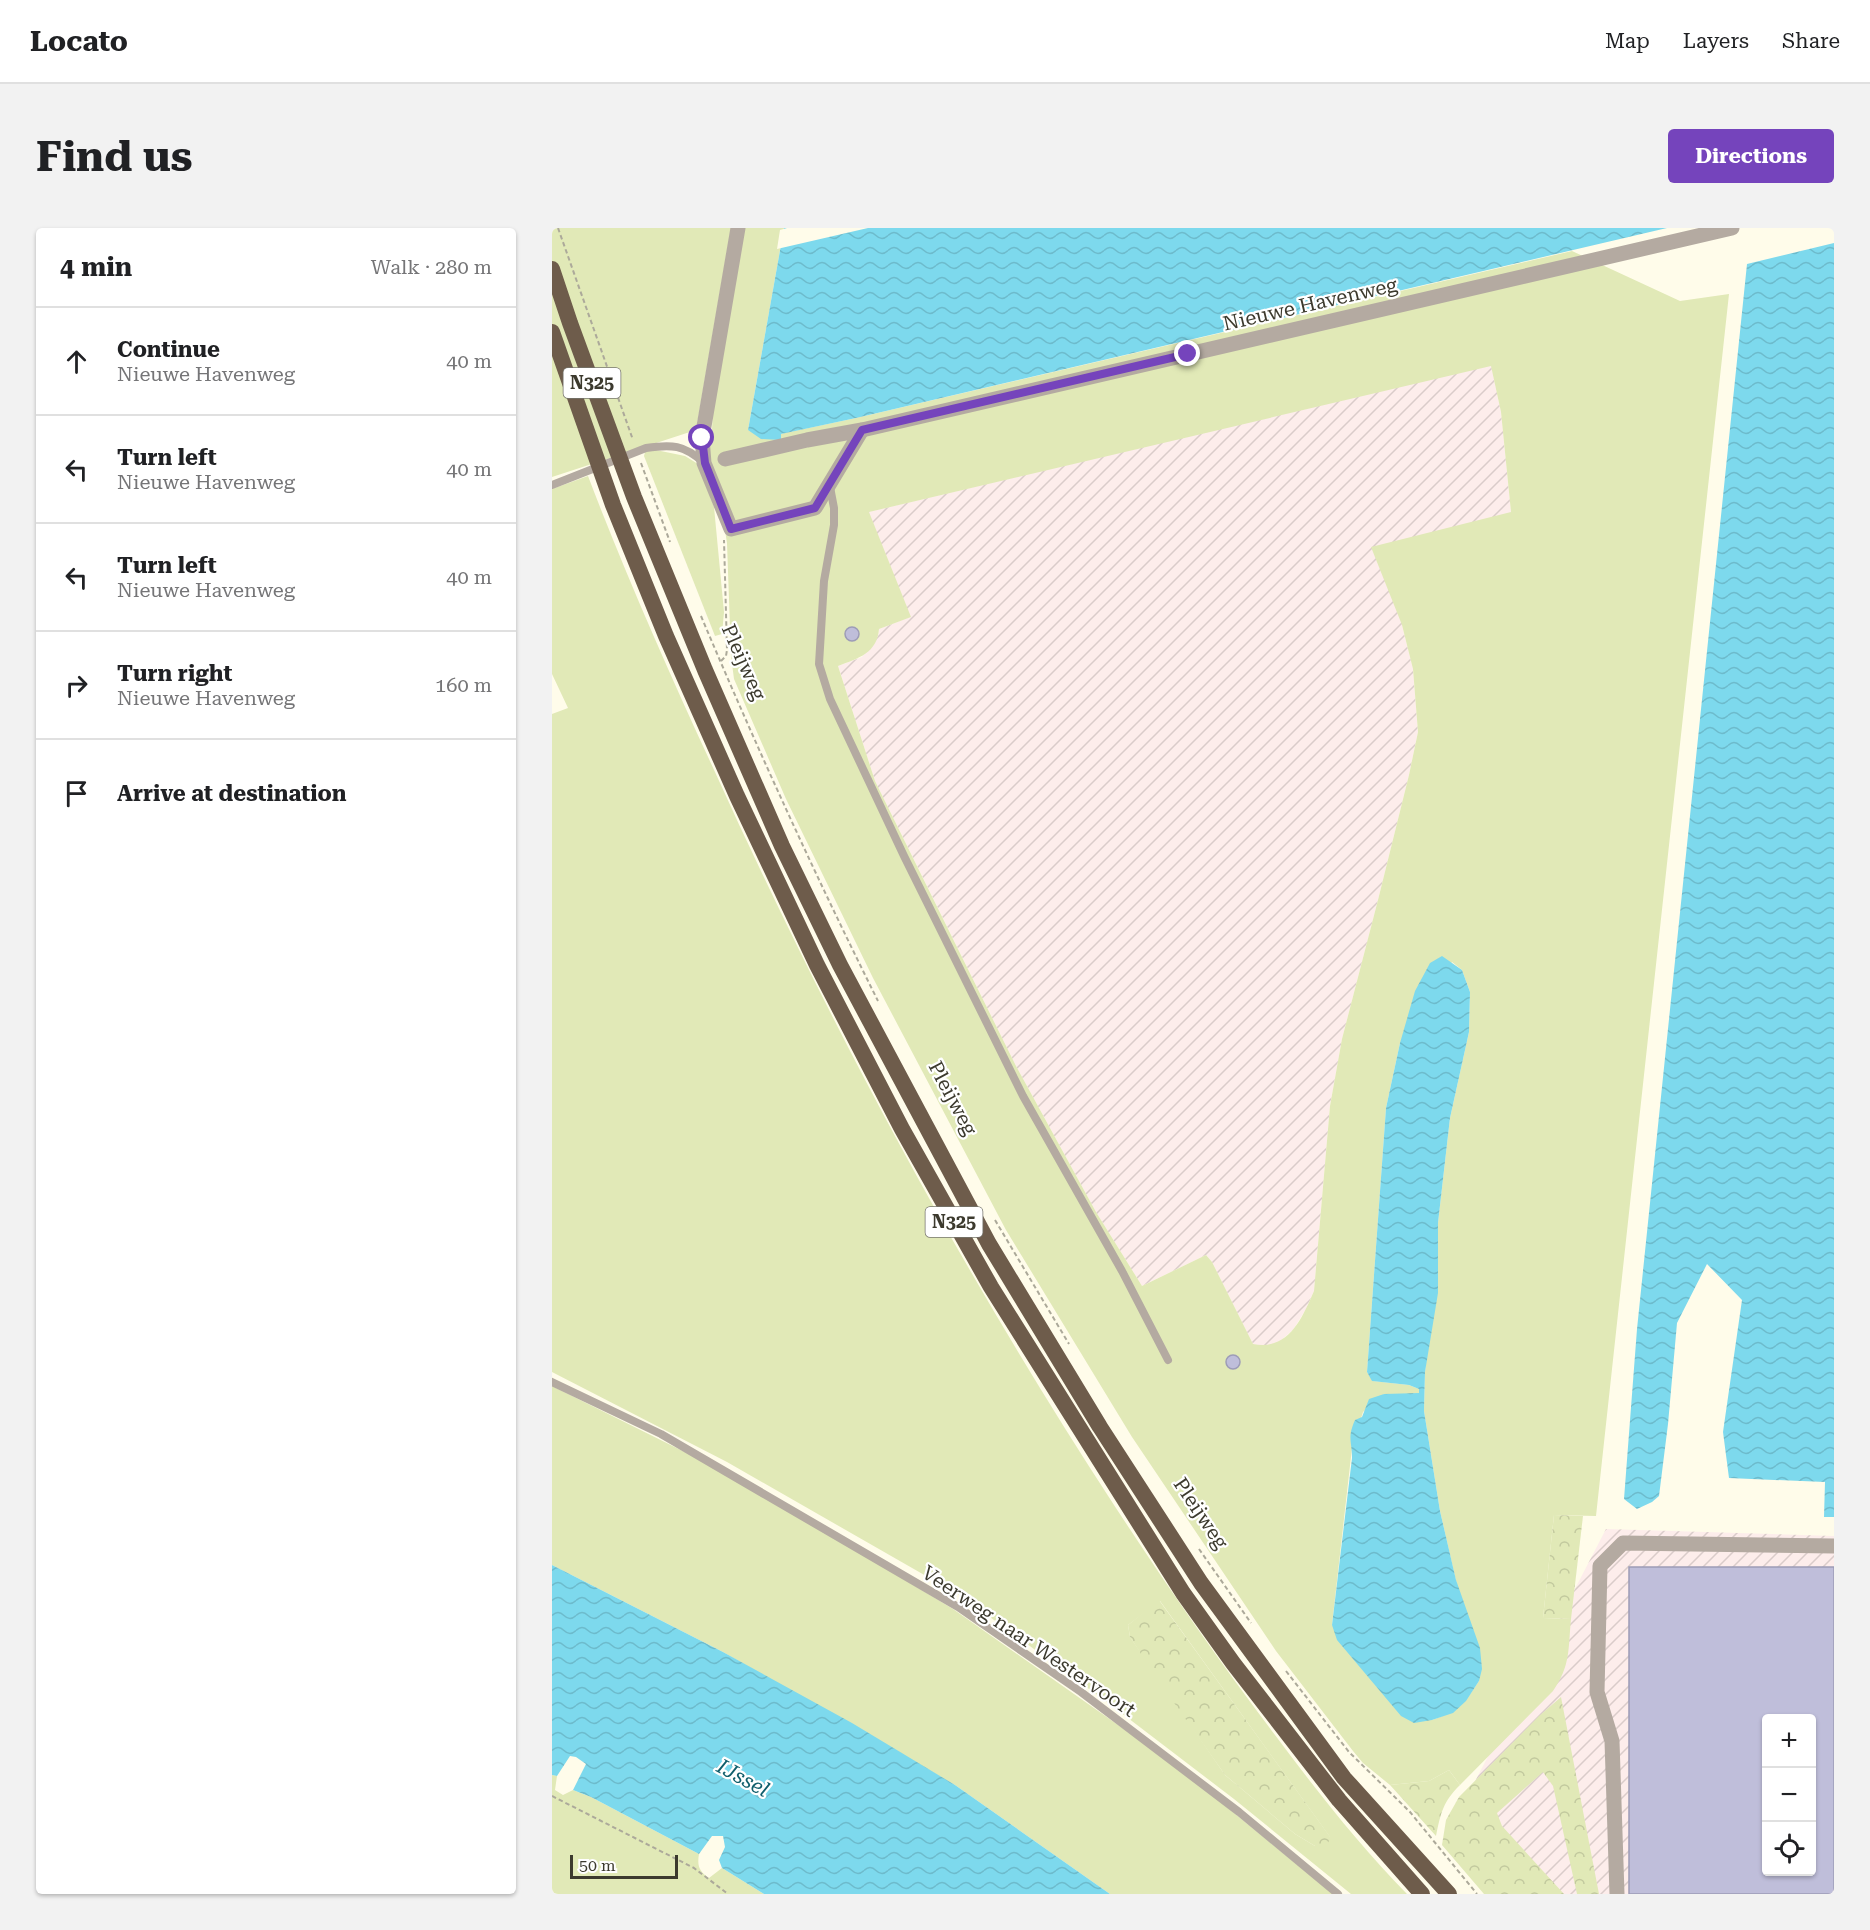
<!DOCTYPE html>
<meta charset="utf-8">
<style>
:root{--surface:#fff;--page:#f2f2f2;--text:#202124;--muted:#757577;--line:#e0e0e0;--accent:#7544bc}
body{margin:0;font-family:"Roboto Serif",serif;background:var(--page);color:var(--text)}
.controls{position:absolute;right:18px;bottom:18px;display:grid;overflow:hidden;border-radius:6px;box-shadow:0 2px 4px #0004}
.controls button{width:54px;height:54px;display:grid;place-items:center;padding:0;border:0;border-bottom:2px solid var(--line);background:var(--surface);color:var(--text);font:30px sans-serif}
.scale{position:absolute;left:18px;bottom:15px;width:108px;box-sizing:border-box;padding-left:6px;border:3px solid #3c3a2e;border-top:0;font-size:16px;line-height:21px;white-space:nowrap;color:#3c3a2e;-webkit-text-stroke:4px #fff;paint-order:stroke}
.stop{position:absolute;width:18px;height:18px;margin:-14px;border:4px solid #7544bc;border-radius:50%;background:#fff}
.stop.end{background:#7544bc;border-color:#fff;box-shadow:0 2px 6px #0008}
.list{margin:0;padding:0;list-style:none}
h2{display:flex;justify-content:space-between;align-items:center;height:78px;margin:0;padding:0 24px;font-size:26px}
h2 small{font-size:20px;font-weight:400;color:var(--muted)}
.list li{display:grid;grid-template-columns:39px 1fr auto;gap:18px;align-items:center;box-sizing:border-box;height:108px;padding:0 24px;border-top:2px solid var(--line)}
.list b{display:block;font-size:22px;white-space:nowrap}
.list p{margin:0;font-size:20px;white-space:nowrap;color:var(--muted)}
.list em{font-size:20px;font-style:normal;color:var(--muted)}
.icon{flex:none;width:33px;height:33px;fill:none;stroke:currentColor;stroke-width:2;stroke-linecap:round;stroke-linejoin:round}
.map{position:relative;flex:none;width:1282px;height:1666px;overflow:hidden;border-radius:6px}
header{display:flex;align-items:center;gap:36px;box-sizing:border-box;height:84px;padding:0 30px;background:var(--surface);border-bottom:2px solid var(--line)}
header strong{font-size:28px}
nav{display:flex;gap:33px;margin-inline-start:auto;font-size:21px}
.intro{display:flex;align-items:center;justify-content:space-between;box-sizing:border-box;height:144px;padding:0 36px}
h1{margin:0;font-size:42px}
.button{padding:15px 27px;border-radius:6px;background:var(--accent);color:#fff;font-size:21px;font-weight:700}
main{display:flex;gap:36px;padding:0 36px}
aside{flex:1;background:var(--surface);border-radius:6px;box-shadow:0 2px 4px #0004}
.map>svg:first-child{display:block}
.industrial{fill:url(#industrial-furrows);fill-rule:evenodd}
.green{fill:#e1e9b7;fill-rule:evenodd}
.forest{fill:url(#forest-crowns)}
.water{fill:url(#water-waves)}
.pier{fill:#fffcea}
.building{fill:#bfbeda;stroke:#9d9cb7;stroke-width:1.5;fill-rule:evenodd}
.lines{fill:none;stroke-linecap:round;stroke-linejoin:round}
.path{stroke:#aca99a;stroke-width:2;stroke-dasharray:4.5 3;stroke-linecap:butt}
.service{stroke:#b4aaa1;stroke-width:8}
.minor{stroke:#b4aaa1;stroke-width:15}
.trunk{stroke:#6e5c4b;stroke-width:16}
.route{stroke:#7544bc;stroke-width:8}
.labels{text-anchor:middle;stroke-width:4.5;stroke-linejoin:round;paint-order:stroke}
.shield{fill:#fff;stroke:#76756d;stroke-width:1.5}
.shield-label{font-size:18px;font-weight:bold;fill:#3c3a2e}
.street-label{font-size:20px;fill:#3c3a2e;stroke:#fff}
.water-label{font-size:21px;font-style:italic;fill:#0f5e6c;stroke:#fff}
</style>
<header>
<strong>Locato</strong>
<nav><a>Map</a><a>Layers</a><a>Share</a></nav>
</header>
<div class="intro"><h1>Find us</h1><a class="button">Directions</a></div>
<main>
<aside>
<h2>4 min<small>Walk · 280 m</small></h2>
<ul class="list">
<li><svg class="icon" aria-label="ahead" viewBox="0 0 24 24"><path d="M12 20V5M6 11l6-6 6 6"/></svg><div><b>Continue</b><p>Nieuwe Havenweg</p></div><em>40 m</em></li>
<li><svg class="icon" aria-label="left" viewBox="0 0 24 24"><path d="M17 20v-9H6M10 6l-5 5 5 5"/></svg><div><b>Turn left</b><p>Nieuwe Havenweg</p></div><em>40 m</em></li>
<li><svg class="icon" aria-label="left" viewBox="0 0 24 24"><path d="M17 20v-9H6M10 6l-5 5 5 5"/></svg><div><b>Turn left</b><p>Nieuwe Havenweg</p></div><em>40 m</em></li>
<li><svg class="icon" aria-label="right" viewBox="0 0 24 24"><path d="M7 20v-9h11M14 6l5 5-5 5"/></svg><div><b>Turn right</b><p>Nieuwe Havenweg</p></div><em>160 m</em></li>
<li><svg class="icon" aria-label="arrive" viewBox="0 0 24 24"><path d="M6 21V4h12l-3 4 3 4H6"/></svg><div><b>Arrive at destination</b></div></li>
</ul>
</aside>
<div class="map">
<svg width="1282" height="1666" viewBox="0 0 1282 1666">
<defs>
<pattern id="industrial-furrows" width="10" height="10" patternUnits="userSpaceOnUse" patternTransform="scale(1.5)"><rect width="10" height="10" fill="#fdedeb"/><path d="M-1 1l2-2M0 10L10 0M9 11l2-2" fill="none" stroke="#daccca"/></pattern>
<pattern id="forest-crowns" width="20" height="18" patternUnits="userSpaceOnUse" patternTransform="scale(1.5)"><rect width="20" height="18" fill="#e1e9b7"/><path d="M2 6a3 3 0 1 1 6 0M12 15a3 3 0 1 1 6 0" fill="none" stroke="#c2c99e"/></pattern>
<pattern id="water-waves" width="16" height="10" patternUnits="userSpaceOnUse" patternTransform="scale(1.5)"><rect width="16" height="10" fill="#7dd9ed"/><path d="M0 5q4-4 8 0t8 0" fill="none" stroke="#6dbbcc"/></pattern>
</defs>
<rect width="100%" height="100%" fill="#fffcea"/>
<g class="industrial">
<path d="M939,137L949,184L959,284L850,397L861,441L866,504L857,547L826,672L790,811L778,878L762,1063L754,1081L741,1102L727,1114L713,1119L701,1116L660,1034L654,1027L590,1058L544,984L464,838L323,553L286,438L310,429L326,408L327,401L358,389L316,284Z"/>
<path d="M1054,1301L1282,1308V1666H953L890,1617ZM1214,1490H1260V1644H1214Z"/>
</g>
<g class="green">
<path d="M0,0H179L144,202L0,249Z"/>
<path d="M191,0H232L196,202L229,211L228,206L304,190L1020,23L1128,73L1177,66L1044,1288L1002,1287L991,1390L1019,1391C1016,1421 1019,1437 1001,1463L908,1557L897,1542L877,1553L838,1557L811,1535L801,1523L724,1423L580,1209L454,1002L321,750L234,571L182,451L179,428L175,315L168,270L153,232L160,201L162,164ZM939,138L949,184L959,284L819,319L850,397L861,441L866,504L857,547L826,672L790,811L778,878L762,1063C750,1091 736,1123 701,1116L660,1034L654,1027L590,1058L544,984L464,838L401,711L323,553L286,438C307,430 325,425 327,401L359,389L317,284ZM900,734L910,742L918,764L917,804L898,890L886,995L885,1029L873,1144L872,1183L888,1283L927,1453C911,1477 908,1482 880,1492L780,1397L800,1220L811,1184L832,1166H867V1161L857,1157L821,1153L815,1144L834,880L848,815Z"/>
<path d="M99,221L133,228L146,236L162,279L172,384L170,406L163,408L92,228L93,224Z"/>
<path d="M36,248C74,348 118,447 163,544C278,798 410,1044 562,1277C613,1355 666,1432 723,1507C764,1562 807,1617 855,1666H799L682,1571L555,1474L409,1368L175,1234L0,1144V486L16,480L0,446V261ZM608,1373L778,1609L763,1618L743,1606L673,1547L578,1409L576,1397Z"/>
<path d="M0,1158L181,1248L401,1381L596,1518L671,1576L781,1666H558L403,1557L171,1424L0,1337Z"/>
<path d="M0,1547L5,1548L3,1562L11,1567L21,1562L39,1569L147,1626C145,1638 147,1643 157,1650L170,1640L212,1666H0Z"/>
</g>
<g class="forest">
<path d="M1002,1287L1031,1288L1019,1391L991,1390Z"/>
<path d="M607,1372L779,1610L773,1619L763,1618L743,1606L673,1547L606,1452L578,1409L576,1397Z"/>
<path d="M1009,1469L1047,1666H1025L1001,1558L991,1544L945,1585L950,1598L1012,1666H932L890,1617L894,1592L907,1569L987,1488Z"/>
<path d="M897,1542L908,1557C891,1574 889,1584 884,1608L838,1557L877,1553Z"/>
</g>
<g class="water">
<path d="M232,0H1115L304,190L229,206V212L209,211L196,202Z"/>
<path d="M1282,15V1289H1272L1273,1254L1177,1250L1171,1204L1190,1072L1155,1036L1125,1095L1116,1196L1107,1268L1100,1274L1085,1281L1072,1271L1085,1101L1195,36Z"/>
<path d="M890,728L910,742L918,764L917,804L898,890L886,995V1065L873,1144L872,1183L888,1283L904,1352L928,1420L930,1441L927,1453L914,1473L901,1485L880,1492L862,1495L849,1488L785,1412L780,1397L800,1230C800,1213 795,1210 803,1192L810,1189L817,1171L832,1166L867,1165V1161L857,1157L820,1153L815,1144L834,880L848,815L863,763L878,735Z"/>
<path d="M0,1337L171,1424L300,1495L403,1557L558,1666H212L170,1640L167,1632L173,1619L171,1608H160L147,1626L39,1569L21,1562L34,1536L24,1529L18,1528L5,1548L0,1547Z"/>
</g>
<path class="pier" d="M235,0H316L225,21L228,2Z"/>
<g class="building">
<circle cx="300" cy="406" r="7"/>
<circle cx="681" cy="1134" r="7"/>
<path d="M1077,1339H1282V1666H1077ZM1215,1491H1260V1644H1215Z"/>
</g>
<g class="lines">
<g class="path">
<path d="M6,0L81,212"/>
<path d="M89,235L118,314"/>
<path d="M149,388C204,518 263,647 326,773"/>
<path d="M169,433L174,428L175,422L172,312"/>
<path d="M443,992L517,1116"/>
<path d="M647,1321L699,1395"/>
<path d="M734,1443L797,1524L858,1584L925,1666"/>
<path d="M0,1568L142,1640L176,1666"/>
</g>
<g class="service">
<path d="M0,257L94,220C120,216 132,217 151,234"/>
<path d="M278,259L282,280V297L272,353L267,436L278,471L352,628L471,868L570,1043L616,1132"/>
<path d="M0,1154L109,1206L406,1379L529,1464L687,1584L786,1666"/>
</g>
<g class="minor">
<path d="M186,0L150,210L152,235L179,301L263,280L310,202"/>
<path d="M173,231L255,212L310,202L1180,0"/>
<path d="M1065,1666L1060,1513L1045,1464L1048,1338L1071,1315L1282,1318"/>
</g>
<g class="trunk">
<path d="M0,41L18,95L82,269L153,442L230,618L288,737L437,1016L548,1199L649,1355L792,1550L897,1666"/>
<path d="M0,104L61,277L114,408L185,568L265,737L350,901L439,1059L631,1365L681,1435L787,1572L870,1666"/>
</g>
</g>
<g class="lines">
<path class="route" d="M150,210L153,235L179,301L263,280L310,202L636,126"/>
</g>
<g class="labels">
<g class="shield">
<rect x="11.5" y="140" width="57" height="30" rx="4.5"/>
<rect x="373.5" y="979" width="57" height="30" rx="4.5"/>
</g>
<g class="shield-label">
<text x="40" y="161">N325</text>
<text x="402" y="1000">N325</text>
</g>
<g class="street-label">
<text transform="translate(758 76) rotate(-13)" y="7">Nieuwe Havenweg</text>
<text transform="translate(192 434) rotate(66)" y="7">Pleijweg</text>
<text transform="translate(401 870) rotate(62)" y="7">Pleijweg</text>
<text transform="translate(649 1285) rotate(56)" y="7">Pleijweg</text>
<text transform="translate(477 1413) rotate(34)" y="7">Veerweg naar Westervoort</text>
</g>
<g class="water-label">
<text transform="translate(191 1550) rotate(29)" y="7">IJssel</text>
</g>
</g>
</svg>
<div class="controls">
<button>+</button>
<button>−</button>
<button><svg class="icon" aria-label="locate" viewBox="0 0 24 24"><circle cx="12" cy="12" r="6"/><path d="M12 2v4M12 18v4M2 12h4M18 12h4"/></svg></button>
</div>
<div class="scale">50 m</div>
<div class="stop" style="left:150px;top:210px"></div>
<div class="stop end" style="left:636px;top:126px"></div>
</div>
</main>
